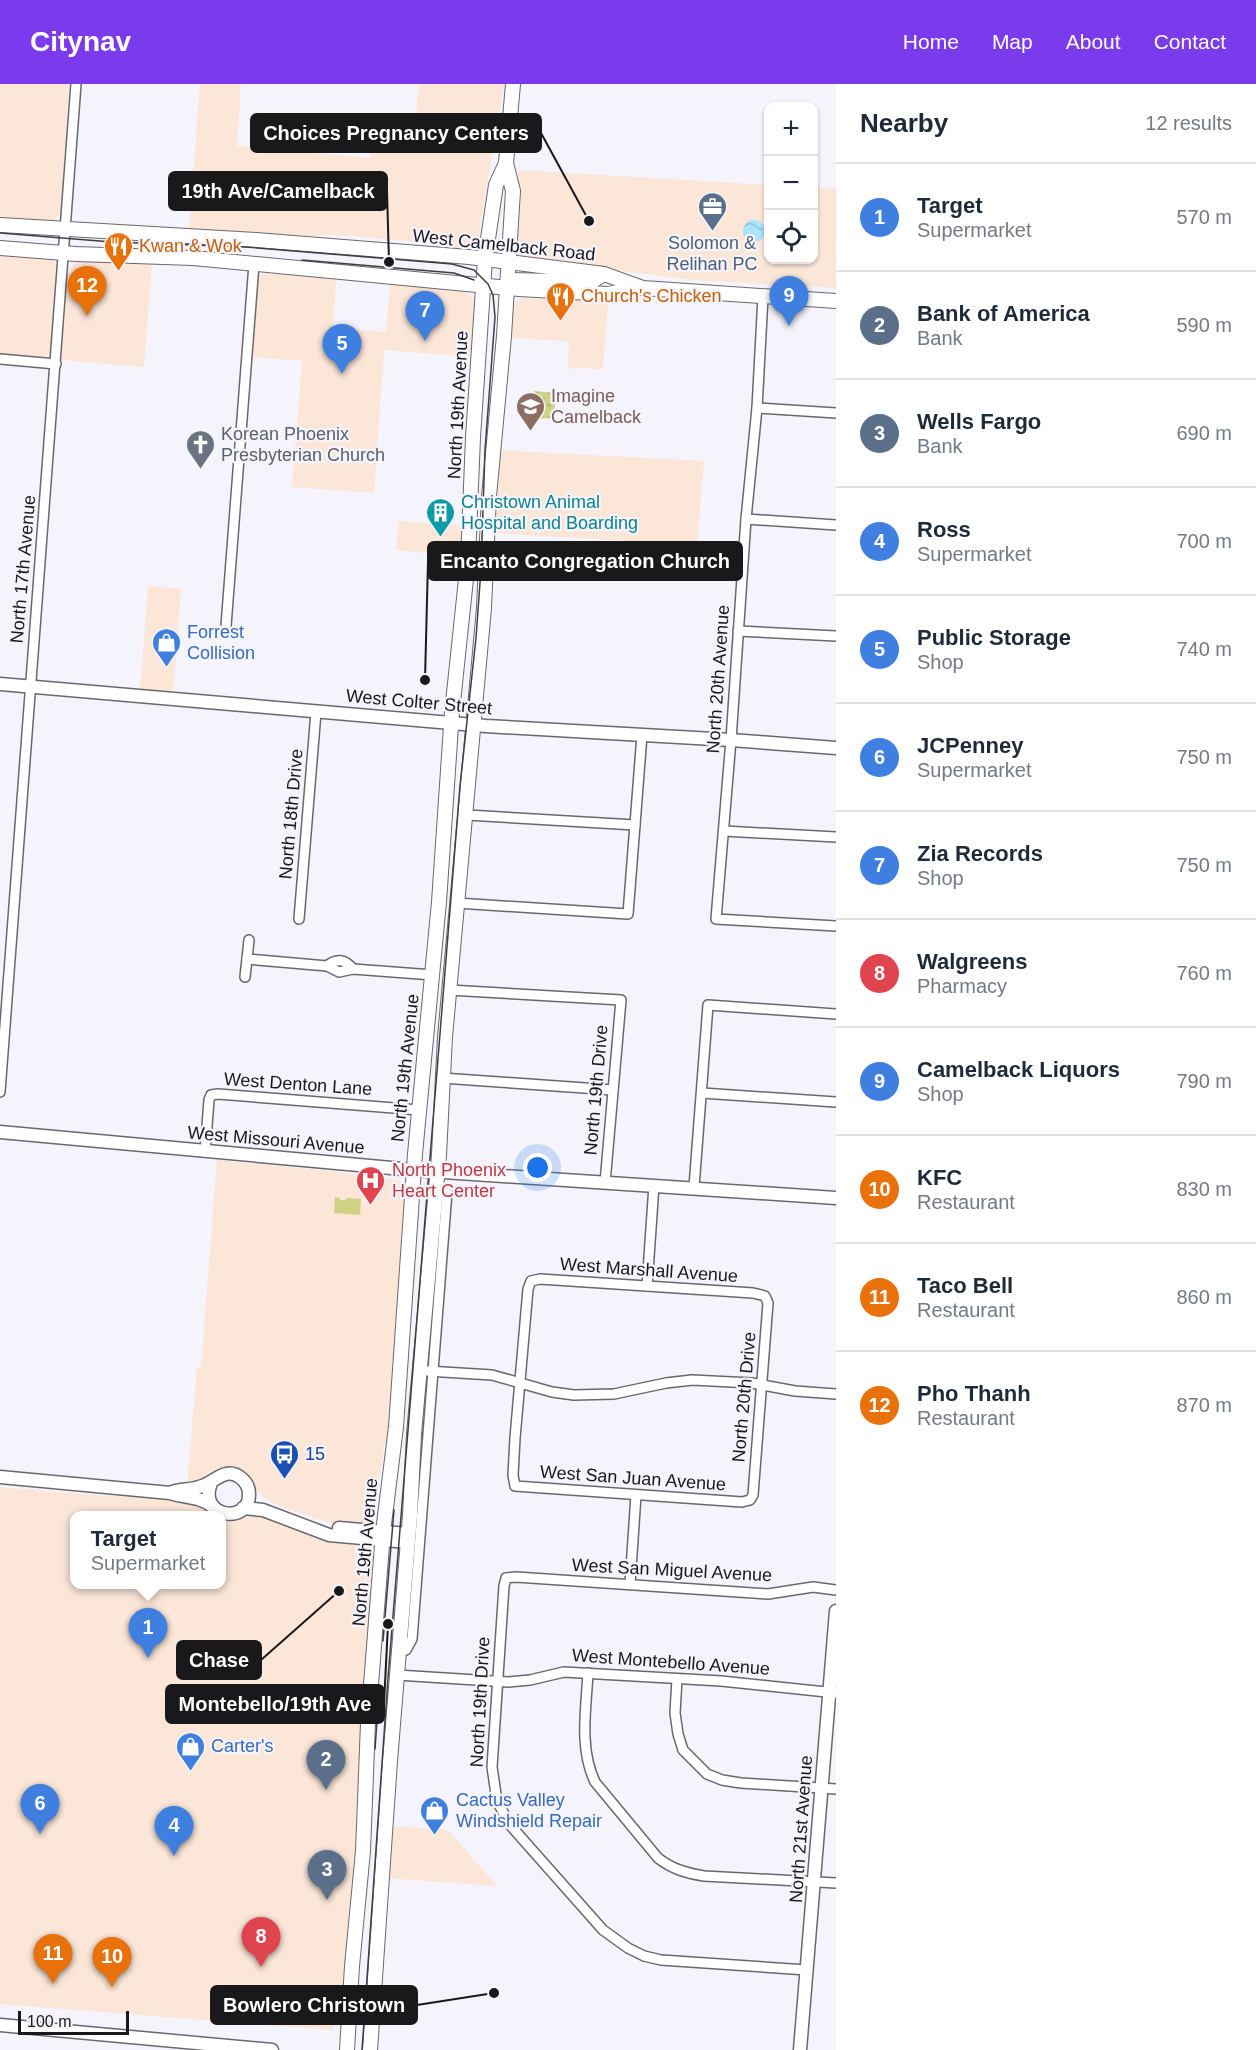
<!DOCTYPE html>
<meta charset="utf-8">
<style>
:root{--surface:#fff;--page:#f2f2f3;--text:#1f2937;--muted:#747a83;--line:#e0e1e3;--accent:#7c3aed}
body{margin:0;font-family:Helvetica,sans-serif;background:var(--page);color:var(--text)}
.controls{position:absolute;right:18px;top:18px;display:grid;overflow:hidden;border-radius:12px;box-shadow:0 2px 4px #0004}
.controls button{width:54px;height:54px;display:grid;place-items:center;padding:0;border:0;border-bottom:2px solid var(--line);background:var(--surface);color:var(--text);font:30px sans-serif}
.scale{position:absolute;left:18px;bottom:15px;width:111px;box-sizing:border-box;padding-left:6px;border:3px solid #19181b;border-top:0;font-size:16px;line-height:21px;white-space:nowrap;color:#19181b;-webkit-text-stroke:4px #f5f3fb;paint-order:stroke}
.you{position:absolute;left:538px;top:1084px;width:21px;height:21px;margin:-15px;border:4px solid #fff;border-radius:50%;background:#1a73e8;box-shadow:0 0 0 9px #1a73e833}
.badge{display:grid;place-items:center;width:39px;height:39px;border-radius:50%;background:var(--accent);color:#fff;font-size:20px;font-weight:700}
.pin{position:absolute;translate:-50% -50px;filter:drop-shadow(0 2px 3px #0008)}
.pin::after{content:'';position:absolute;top:32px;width:21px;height:18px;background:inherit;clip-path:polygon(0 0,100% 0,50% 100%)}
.popup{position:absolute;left:70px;top:1427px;width:156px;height:78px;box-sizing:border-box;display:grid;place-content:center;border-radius:12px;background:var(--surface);filter:drop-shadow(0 2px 4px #0005);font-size:20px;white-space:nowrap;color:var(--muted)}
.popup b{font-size:22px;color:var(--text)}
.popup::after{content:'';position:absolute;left:50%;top:100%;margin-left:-12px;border:12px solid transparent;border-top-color:var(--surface)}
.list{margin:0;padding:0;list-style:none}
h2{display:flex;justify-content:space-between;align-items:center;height:78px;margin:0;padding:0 24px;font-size:26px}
h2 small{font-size:20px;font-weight:400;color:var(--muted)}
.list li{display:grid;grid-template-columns:39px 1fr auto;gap:18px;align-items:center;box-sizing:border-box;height:108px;padding:0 24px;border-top:2px solid var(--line)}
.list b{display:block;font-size:22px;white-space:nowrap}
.list p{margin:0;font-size:20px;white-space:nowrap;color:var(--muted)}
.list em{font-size:20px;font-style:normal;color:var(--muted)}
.icon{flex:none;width:33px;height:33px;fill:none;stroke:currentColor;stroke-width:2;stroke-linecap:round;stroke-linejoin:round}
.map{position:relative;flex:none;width:836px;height:1966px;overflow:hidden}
header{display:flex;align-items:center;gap:36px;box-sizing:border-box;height:84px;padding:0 30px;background:var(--accent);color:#fff}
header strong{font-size:28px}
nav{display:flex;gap:33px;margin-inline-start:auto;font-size:21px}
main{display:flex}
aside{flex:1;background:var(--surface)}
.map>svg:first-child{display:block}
.commercial{fill:#fbe6d8;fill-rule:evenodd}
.grass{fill:#cfd282}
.park{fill:url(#park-dots)}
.water{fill:url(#water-waves)}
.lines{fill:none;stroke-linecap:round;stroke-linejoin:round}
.street-casing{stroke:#6a686f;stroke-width:12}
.secondary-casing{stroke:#6a686f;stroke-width:15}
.primary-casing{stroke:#6a686f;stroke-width:16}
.street{stroke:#fff;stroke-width:9}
.secondary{stroke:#fff;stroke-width:12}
.primary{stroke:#fff;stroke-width:14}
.tram{stroke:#3f3e42;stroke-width:1.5}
.labels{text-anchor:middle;stroke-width:4.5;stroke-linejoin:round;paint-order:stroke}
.service-label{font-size:18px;fill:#4e5e75;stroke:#f5f3fb}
.street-label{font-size:18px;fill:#19181b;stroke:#f5f3fb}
.food-label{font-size:18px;fill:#c56008;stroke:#f5f3fb;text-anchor:start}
.education-label{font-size:18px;fill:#785e54;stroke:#f5f3fb;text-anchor:start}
.worship-label{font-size:18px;fill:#5b616d;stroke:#f5f3fb;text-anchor:start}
.culture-label{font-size:18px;fill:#0d838f;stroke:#f5f3fb;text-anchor:start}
.shop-label{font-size:18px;fill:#366cbe;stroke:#f5f3fb;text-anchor:start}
.health-label{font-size:18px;fill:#be3a42;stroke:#f5f3fb;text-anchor:start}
.transit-label{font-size:18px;fill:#164399;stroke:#f5f3fb;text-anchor:start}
.leader{fill:none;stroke:#19181b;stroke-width:2}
.callout-dot{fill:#19181b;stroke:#f5f3fb;stroke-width:2}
.callout{fill:#19181b;stroke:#19181b;stroke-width:2}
.callout-label{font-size:20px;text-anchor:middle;font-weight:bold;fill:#fff}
</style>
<header>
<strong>Citynav</strong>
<nav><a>Home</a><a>Map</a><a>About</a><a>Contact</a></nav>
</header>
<main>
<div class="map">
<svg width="836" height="1966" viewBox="0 0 836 1966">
<defs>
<pattern id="park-dots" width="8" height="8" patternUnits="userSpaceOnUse" patternTransform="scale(1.5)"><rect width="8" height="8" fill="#cfd282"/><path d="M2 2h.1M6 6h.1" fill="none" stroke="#b1b470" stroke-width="1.8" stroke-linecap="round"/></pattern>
<pattern id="water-waves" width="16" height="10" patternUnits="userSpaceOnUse" patternTransform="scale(1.5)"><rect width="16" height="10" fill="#a9e4f9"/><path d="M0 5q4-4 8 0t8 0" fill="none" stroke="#91c3d5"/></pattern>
</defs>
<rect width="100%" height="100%" fill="#f5f3fb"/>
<g class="commercial">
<path d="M0,0H69L61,125L60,130L55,136L49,138L0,136Z"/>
<path d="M200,0H241L237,62L370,74L372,40L415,43L419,0H504L477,160L472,167L465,168L431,159L351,152L321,151L300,154L189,146Z"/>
<path d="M518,86L768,101V176H814V104L836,105V204L693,196L520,174L515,170L513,163L519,138L521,117L517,101Z"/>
<path d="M0,171L50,175L56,181L50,269L46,273L0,270Z"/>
<path d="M78,178H152L144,283L61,276L68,189L73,180Z"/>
<path d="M263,189L336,195L333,244L386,248L390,200L463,207L473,213L476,217L474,273L384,266L374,409L292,403L302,277L251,273L257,194Z"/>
<path d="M521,214L570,217L583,214L608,216L603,285L568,284L569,257L509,254L513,221Z"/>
<path d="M495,366L704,377L697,461L493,449Z"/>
<path d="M399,437L465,442L463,472L396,466Z"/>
<path d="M148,502L181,505L173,610L140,607Z"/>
<path d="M217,1076L330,1087L399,1096L406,1106L403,1164L390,1341L384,1363L374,1434L365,1441L345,1443L314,1434L276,1421L261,1411L238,1387L187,1402L197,1283H201Z"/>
<path d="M0,1403L92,1411L190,1415L212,1429L245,1432L266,1430L378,1461L360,1768L339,1937L332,1946L0,1920ZM74,1432H222V1500H74Z"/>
<path d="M389,1742L448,1746L497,1802L386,1794Z"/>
</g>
<path class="grass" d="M335,1113L340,1114V1116H346V1114L361,1115L360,1131L334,1129Z"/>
<path class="park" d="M534,307L556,309L554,334L532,335Z"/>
<circle class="water" cx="754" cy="147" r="11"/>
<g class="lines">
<defs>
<g id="street">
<path d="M763,213L757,324L746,435L731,656L716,835L836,842"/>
<path d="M0,275L56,280"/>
<path d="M757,324L836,329"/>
<path d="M746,435L836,441"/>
<path d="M226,542L254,180"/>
<path d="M738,547L836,552"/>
<path d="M467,731L635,741"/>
<path d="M724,747L836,753"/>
<path d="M457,819L628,830L642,651"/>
<path d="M299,835L316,628"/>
<path d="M247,875L327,882L339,888L353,885L433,891"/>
<path d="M327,882C336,874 345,875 353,885"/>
<path d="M245,893L249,856"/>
<path d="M449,906L621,916L605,1099"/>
<path d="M442,994L613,1006"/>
<path d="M0,1008L76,0"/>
<path d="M702,1009L836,1018"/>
<path d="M205,1068L209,1016L211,1011L218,1010L419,1026"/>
<path d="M694,1103L708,921L836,930"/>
<path d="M540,1195L753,1209L765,1212L768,1219L753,1411L750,1416L742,1418L515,1402L513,1391L515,1354L528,1205L531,1197Z"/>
<path d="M647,1202L654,1101"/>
<path d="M427,1287L492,1291L552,1308L574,1311L614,1310L666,1299L692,1296L752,1299L795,1307L836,1310"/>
<path d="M630,1500L636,1411"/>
<path d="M399,1567L406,1566L412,1555L447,1108"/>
<path d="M588,1589C586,1626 579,1664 595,1698L658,1774C672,1785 686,1789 704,1792L836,1799"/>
<path d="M397,1591L508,1598L530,1596L564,1588L721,1597L836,1609"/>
<path d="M677,1595L675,1629L678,1650L683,1666L707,1690L722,1696L741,1699L836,1705"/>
<path d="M807,1886L661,1876L644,1872L628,1864L603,1846L510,1741L497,1717L492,1683L504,1502L506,1494L516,1493L768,1510L813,1503L836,1506"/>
</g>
<g id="secondary">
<path d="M0,600L486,642L731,656L836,664"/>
<path d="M0,1048L413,1086L836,1114"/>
<path d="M0,1393L170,1409C185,1414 199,1412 212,1422"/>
<path d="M172,1408C181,1405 190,1406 199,1403C214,1400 225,1381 241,1394C246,1398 249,1403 249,1410C250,1441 197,1434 211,1399"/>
<path d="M243,1424L263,1426L329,1451L407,1458"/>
<path d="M339,1444L408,1450"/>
<path d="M0,1941L272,1966"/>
<path d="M800,1966L836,1527"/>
</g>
<g id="primary">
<path d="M0,141L256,156L469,173L604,190L643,204L836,217"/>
<path d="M0,164L76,170L193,174L519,205L608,210L641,204"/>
<path d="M512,196L591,198L604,190"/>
<path d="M347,1966L352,1882L363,1767L368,1639L383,1448L396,1343L415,1070L439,818L452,628L468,476L473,353L485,175L496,101L506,79L513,0"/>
<path d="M370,1966L390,1677L410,1432L414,1350L439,1071L445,953L484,524L489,412L504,252L513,107L506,79"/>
</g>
</defs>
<use href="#street" class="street-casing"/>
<use href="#secondary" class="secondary-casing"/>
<use href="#primary" class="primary-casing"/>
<use href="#street" class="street"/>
<use href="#secondary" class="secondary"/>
<use href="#primary" class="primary"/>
<g class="tram">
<path d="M0,149L112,158L246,163L452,180L474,186L488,200L493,211L495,233L485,366L481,485L476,554L460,702L388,1594L362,1966"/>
<path d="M302,176L454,189L474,196"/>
<path d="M383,1557L394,1426"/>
<path d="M375,1665L379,1608"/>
</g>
</g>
<defs>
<symbol id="office-pin" viewBox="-11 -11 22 30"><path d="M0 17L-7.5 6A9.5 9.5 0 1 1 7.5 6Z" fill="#5c6f8a" stroke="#f5f3fb"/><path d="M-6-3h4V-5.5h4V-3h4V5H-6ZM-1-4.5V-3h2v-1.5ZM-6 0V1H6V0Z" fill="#fff"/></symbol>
<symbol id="restaurant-pin" viewBox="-11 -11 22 30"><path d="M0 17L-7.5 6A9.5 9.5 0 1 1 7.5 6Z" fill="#e8710a" stroke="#f5f3fb"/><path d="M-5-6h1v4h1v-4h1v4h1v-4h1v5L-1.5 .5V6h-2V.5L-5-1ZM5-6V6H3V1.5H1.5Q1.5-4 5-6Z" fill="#fff"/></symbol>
<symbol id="school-pin" viewBox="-11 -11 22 30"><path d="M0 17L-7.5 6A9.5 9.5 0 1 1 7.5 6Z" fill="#8d6e63" stroke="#f5f3fb"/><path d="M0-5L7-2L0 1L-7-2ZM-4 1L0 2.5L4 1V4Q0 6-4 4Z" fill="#fff"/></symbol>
<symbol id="church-pin" viewBox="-11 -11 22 30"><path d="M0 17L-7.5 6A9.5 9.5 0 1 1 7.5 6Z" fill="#6b7280" stroke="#f5f3fb"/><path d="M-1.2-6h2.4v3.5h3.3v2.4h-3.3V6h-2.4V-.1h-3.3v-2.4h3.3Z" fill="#fff"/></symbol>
<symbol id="building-pin" viewBox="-11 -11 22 30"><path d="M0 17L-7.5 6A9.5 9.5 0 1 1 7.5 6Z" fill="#0f9aa8" stroke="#f5f3fb"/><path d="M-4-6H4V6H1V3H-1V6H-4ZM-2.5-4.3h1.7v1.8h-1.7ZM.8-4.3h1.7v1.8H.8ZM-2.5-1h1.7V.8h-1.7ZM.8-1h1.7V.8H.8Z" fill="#fff"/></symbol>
<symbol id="shop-pin" viewBox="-11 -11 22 30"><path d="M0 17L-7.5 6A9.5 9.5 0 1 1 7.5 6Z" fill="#3f7fe0" stroke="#f5f3fb"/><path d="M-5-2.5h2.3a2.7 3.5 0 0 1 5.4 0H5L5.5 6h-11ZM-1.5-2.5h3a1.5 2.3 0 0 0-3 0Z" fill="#fff"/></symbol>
<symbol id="hospital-pin" viewBox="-11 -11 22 30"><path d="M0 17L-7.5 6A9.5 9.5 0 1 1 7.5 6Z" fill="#e0444e" stroke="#f5f3fb"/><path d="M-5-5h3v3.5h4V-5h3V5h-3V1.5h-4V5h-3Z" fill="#fff"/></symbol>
<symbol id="bus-pin" viewBox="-11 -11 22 30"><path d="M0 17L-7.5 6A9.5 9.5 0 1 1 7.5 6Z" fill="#1a4fb4" stroke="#f5f3fb"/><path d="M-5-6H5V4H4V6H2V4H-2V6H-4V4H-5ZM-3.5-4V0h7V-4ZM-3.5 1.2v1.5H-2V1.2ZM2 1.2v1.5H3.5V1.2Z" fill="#fff"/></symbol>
</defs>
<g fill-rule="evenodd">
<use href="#office-pin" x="696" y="106" width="33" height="45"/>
<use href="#restaurant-pin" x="102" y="146" width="33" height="45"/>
<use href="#restaurant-pin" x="544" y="196" width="33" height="45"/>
<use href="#school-pin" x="514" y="306" width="33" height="45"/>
<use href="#church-pin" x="184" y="344" width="33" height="45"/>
<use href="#building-pin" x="424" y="412" width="33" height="45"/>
<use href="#shop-pin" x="150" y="542" width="33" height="45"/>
<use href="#hospital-pin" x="354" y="1080" width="33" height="45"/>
<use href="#bus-pin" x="268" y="1354" width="33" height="45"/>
<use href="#shop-pin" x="174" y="1646" width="33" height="45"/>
<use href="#shop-pin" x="418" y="1710" width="33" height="45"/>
</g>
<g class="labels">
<g class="service-label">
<text x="712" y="165">Solomon &amp;<tspan x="712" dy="21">Relihan PC</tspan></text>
</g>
<g class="street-label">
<text transform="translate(504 161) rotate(6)" y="6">West Camelback Road</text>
<text transform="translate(458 321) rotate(-87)" y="6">North 19th Avenue</text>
<text transform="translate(23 485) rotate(-85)" y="6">North 17th Avenue</text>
<text transform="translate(718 595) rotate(-86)" y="6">North 20th Avenue</text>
<text transform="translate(419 618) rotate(5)" y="6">West Colter Street</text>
<text transform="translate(291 730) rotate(-85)" y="6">North 18th Drive</text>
<text transform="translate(405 984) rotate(-84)" y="6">North 19th Avenue</text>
<text transform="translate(298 1000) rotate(4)" y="6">West Denton Lane</text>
<text transform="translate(596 1006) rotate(-85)" y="6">North 19th Drive</text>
<text transform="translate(276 1056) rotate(5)" y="6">West Missouri Avenue</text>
<text transform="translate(649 1186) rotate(4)" y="6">West Marshall Avenue</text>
<text transform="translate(744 1313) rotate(-85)" y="6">North 20th Drive</text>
<text transform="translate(633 1394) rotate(4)" y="6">West San Juan Avenue</text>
<text transform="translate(365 1468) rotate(-85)" y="6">North 19th Avenue</text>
<text transform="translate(672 1486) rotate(3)" y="6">West San Miguel Avenue</text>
<text transform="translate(671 1578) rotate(4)" y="6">West Montebello Avenue</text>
<text transform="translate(480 1618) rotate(-87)" y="6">North 19th Drive</text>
<text transform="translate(801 1745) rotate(-86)" y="6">North 21st Avenue</text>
</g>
<g class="food-label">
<text x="139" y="168">Kwan &amp; Wok</text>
<text x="581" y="218">Church's Chicken</text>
</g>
<g class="education-label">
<text x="551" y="318">Imagine<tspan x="551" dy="21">Camelback</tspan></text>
</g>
<g class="worship-label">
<text x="221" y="356">Korean Phoenix<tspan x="221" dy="21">Presbyterian Church</tspan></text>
</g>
<g class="culture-label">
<text x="461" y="424">Christown Animal<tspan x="461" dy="21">Hospital and Boarding</tspan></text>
</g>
<g class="shop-label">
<text x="187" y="554">Forrest<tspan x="187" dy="21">Collision</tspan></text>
<text x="211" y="1668">Carter's</text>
<text x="456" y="1722">Cactus Valley<tspan x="456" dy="21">Windshield Repair</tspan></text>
</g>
<g class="health-label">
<text x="392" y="1092">North Phoenix<tspan x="392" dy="21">Heart Center</tspan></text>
</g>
<g class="transit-label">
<text x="305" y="1376">15</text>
</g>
</g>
<path class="leader" d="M589 137L541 49M389 178L387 107M425 596L428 477M339 1507L261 1576M388 1540L384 1620M494 1909L417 1921"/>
<g class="callout-dot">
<circle cx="589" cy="137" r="6"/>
<circle cx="389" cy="178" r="6"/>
<circle cx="425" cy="596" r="6"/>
<circle cx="339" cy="1507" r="6"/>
<circle cx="388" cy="1540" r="6"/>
<circle cx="494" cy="1909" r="6"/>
</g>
<g class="callout">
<rect x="251" y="30" width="290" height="38" rx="6"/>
<rect x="169" y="88" width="218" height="38" rx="6"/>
<rect x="428" y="458" width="314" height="38" rx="6"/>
<rect x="177" y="1557" width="84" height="38" rx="6"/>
<rect x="166" y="1601" width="218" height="38" rx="6"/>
<rect x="211" y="1902" width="206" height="38" rx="6"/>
</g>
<g class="callout-label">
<text x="396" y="56">Choices Pregnancy Centers</text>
<text x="278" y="114">19th Ave/Camelback</text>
<text x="585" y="484">Encanto Congregation Church</text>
<text x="219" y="1583">Chase</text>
<text x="275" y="1627">Montebello/19th Ave</text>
<text x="314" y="1928">Bowlero Christown</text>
</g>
</svg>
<div class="controls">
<button>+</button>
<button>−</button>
<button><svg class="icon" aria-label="locate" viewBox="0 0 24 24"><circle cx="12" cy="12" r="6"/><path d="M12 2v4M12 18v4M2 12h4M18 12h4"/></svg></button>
</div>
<div class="scale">100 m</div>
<div class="you"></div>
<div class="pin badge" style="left:148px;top:1574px;background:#3f7fe0">1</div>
<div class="popup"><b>Target</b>Supermarket</div>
<div class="pin badge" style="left:326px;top:1706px;background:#5c6f8a">2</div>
<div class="pin badge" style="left:327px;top:1816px;background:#5c6f8a">3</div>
<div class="pin badge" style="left:174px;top:1772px;background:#3f7fe0">4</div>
<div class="pin badge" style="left:342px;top:290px;background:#3f7fe0">5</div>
<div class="pin badge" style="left:40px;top:1750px;background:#3f7fe0">6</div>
<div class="pin badge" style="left:425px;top:257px;background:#3f7fe0">7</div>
<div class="pin badge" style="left:261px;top:1883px;background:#e0444e">8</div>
<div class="pin badge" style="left:789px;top:242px;background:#3f7fe0">9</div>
<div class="pin badge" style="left:112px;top:1903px;background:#e8710a">10</div>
<div class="pin badge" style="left:53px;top:1900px;background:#e8710a">11</div>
<div class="pin badge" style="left:87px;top:232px;background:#e8710a">12</div>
</div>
<aside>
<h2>Nearby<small>12 results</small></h2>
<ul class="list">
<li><span class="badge" style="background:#3f7fe0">1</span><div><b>Target</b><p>Supermarket</p></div><em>570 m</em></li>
<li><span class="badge" style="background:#5c6f8a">2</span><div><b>Bank of America</b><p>Bank</p></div><em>590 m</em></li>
<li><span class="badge" style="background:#5c6f8a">3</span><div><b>Wells Fargo</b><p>Bank</p></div><em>690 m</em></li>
<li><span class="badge" style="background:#3f7fe0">4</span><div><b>Ross</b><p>Supermarket</p></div><em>700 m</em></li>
<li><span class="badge" style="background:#3f7fe0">5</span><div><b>Public Storage</b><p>Shop</p></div><em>740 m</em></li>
<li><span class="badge" style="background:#3f7fe0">6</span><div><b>JCPenney</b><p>Supermarket</p></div><em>750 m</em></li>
<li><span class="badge" style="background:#3f7fe0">7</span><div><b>Zia Records</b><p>Shop</p></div><em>750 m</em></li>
<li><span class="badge" style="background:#e0444e">8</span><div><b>Walgreens</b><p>Pharmacy</p></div><em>760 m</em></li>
<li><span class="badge" style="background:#3f7fe0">9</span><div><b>Camelback Liquors</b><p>Shop</p></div><em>790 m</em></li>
<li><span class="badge" style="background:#e8710a">10</span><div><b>KFC</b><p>Restaurant</p></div><em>830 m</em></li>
<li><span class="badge" style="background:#e8710a">11</span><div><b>Taco Bell</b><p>Restaurant</p></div><em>860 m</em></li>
<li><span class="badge" style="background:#e8710a">12</span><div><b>Pho Thanh</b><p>Restaurant</p></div><em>870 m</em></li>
</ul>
</aside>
</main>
